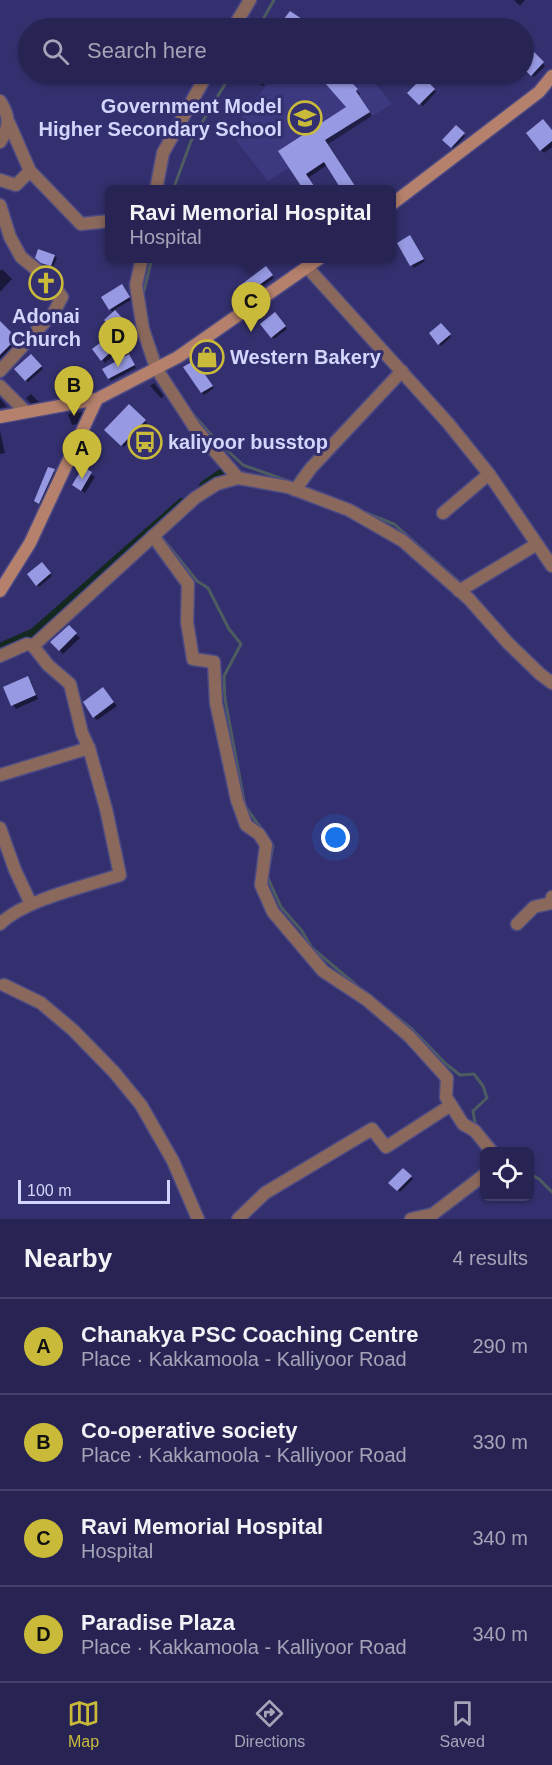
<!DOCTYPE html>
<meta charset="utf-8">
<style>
:root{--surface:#272453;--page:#33305d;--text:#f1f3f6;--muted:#a4a4b8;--line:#43416a;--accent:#caba3a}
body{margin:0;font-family:Arial,sans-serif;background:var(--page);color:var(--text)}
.controls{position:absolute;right:18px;bottom:18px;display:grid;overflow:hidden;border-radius:9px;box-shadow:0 2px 4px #0004}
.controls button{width:54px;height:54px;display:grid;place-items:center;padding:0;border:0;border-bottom:2px solid var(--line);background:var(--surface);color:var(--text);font:30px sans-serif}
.scale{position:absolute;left:18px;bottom:15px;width:152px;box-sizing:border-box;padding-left:6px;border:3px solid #d3d6fc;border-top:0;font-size:16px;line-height:21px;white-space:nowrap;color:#d3d6fc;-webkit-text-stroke:4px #34306f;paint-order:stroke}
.you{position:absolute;left:336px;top:838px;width:21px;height:21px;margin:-15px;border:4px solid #fff;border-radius:50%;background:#1a73e8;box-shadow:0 0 0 9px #1a73e833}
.badge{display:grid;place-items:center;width:39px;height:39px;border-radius:50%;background:var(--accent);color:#111;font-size:20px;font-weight:700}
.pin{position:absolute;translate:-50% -50px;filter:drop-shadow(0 2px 3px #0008)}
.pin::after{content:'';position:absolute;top:32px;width:21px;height:18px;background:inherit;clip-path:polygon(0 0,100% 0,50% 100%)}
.popup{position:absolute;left:105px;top:185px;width:291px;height:78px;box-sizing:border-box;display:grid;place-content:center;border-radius:9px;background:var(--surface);filter:drop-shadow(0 2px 4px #0005);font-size:20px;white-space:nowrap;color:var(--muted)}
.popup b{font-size:22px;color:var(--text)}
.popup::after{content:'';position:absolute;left:50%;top:100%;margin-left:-12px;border:12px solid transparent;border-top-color:var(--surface)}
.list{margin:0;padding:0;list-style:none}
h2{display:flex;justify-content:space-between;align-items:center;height:78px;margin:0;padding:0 24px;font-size:26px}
h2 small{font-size:20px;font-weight:400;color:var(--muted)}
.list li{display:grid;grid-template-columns:39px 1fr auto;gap:18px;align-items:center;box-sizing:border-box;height:96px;padding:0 24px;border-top:2px solid var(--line)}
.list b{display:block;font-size:22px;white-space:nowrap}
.list p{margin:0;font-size:20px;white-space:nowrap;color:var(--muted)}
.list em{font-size:20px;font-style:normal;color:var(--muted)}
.icon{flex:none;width:33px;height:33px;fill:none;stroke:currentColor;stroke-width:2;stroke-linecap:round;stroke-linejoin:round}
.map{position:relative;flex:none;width:552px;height:1219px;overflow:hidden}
.search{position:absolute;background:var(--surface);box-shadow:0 2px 4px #0004;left:18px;right:18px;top:18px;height:66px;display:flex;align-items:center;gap:15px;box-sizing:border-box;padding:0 21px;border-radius:33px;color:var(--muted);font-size:22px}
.sheet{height:462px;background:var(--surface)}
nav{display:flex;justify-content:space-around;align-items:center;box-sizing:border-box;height:84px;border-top:2px solid var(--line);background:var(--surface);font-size:16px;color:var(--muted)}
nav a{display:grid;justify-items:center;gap:3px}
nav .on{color:var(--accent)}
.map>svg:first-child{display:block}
.built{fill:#3d3980}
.shadow{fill:#0007}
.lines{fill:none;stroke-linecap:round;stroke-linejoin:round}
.stream{stroke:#4d5c61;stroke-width:3}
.canal{stroke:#13281e;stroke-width:10}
.building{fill:#9799e2}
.street-casing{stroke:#4d4b86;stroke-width:15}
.secondary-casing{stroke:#4d4b86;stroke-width:15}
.street{stroke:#8a685b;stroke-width:12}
.secondary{stroke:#b5816c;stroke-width:12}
.labels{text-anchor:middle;stroke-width:6;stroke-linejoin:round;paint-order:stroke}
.poi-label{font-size:20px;font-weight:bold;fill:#d3d6fc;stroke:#34306f;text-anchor:start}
</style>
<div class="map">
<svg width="552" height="1219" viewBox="0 0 552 1219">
<rect width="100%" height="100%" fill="#34306f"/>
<path class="built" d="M275,74H367L392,104L268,181L230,133Z"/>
<g class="shadow">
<path d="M514,0H525L520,6Z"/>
<path d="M290,13L307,26L305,28H279Z"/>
<path d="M531,51L545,66L534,77L524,67V59Z"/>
<path d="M247,74H272L263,86Z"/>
<path d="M319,74H342L360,94L359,95L372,116L328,144L357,190H343L327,165L308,178L316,190H305L280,151L348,108Z"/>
<path d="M423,79L436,92L423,106L409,93Z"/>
<path d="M456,127L465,136L454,149L444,140Z"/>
<path d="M552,132V147L544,153L541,150Z"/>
<path d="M412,239L425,261L414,268L399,244Z"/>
<path d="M54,256L57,258L53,267L45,264L36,257Z"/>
<path d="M292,258H301L296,263Z"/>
<path d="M2,269L12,279L0,292V271Z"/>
<path d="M268,270L274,278L248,297L240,288Z"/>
<path d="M124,288L131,300L114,310L136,335L105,363L94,349L116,333L114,313L110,309Z"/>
<path d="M277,316L287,329L274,339L262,324Z"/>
<path d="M441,325L451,337L441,346L431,334Z"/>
<path d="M3,326L18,341L0,359V329Z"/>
<path d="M31,356L43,369L28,382L16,369Z"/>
<path d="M131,358L136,368L111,381L109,378Z"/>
<path d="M197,364L214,388L204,395L185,368Z"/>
<path d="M154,383L164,396L161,398L150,386Z"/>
<path d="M31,394L40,403L32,405L26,398Z"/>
<path d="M0,398L7,407L0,408Z"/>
<path d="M129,406L147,423L124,447L106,430Z"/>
<path d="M82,412L84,413L79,424L72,425L68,414Z"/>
<path d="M0,431L5,453L0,454Z"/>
<path d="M49,468L56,473L42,505L38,503Z"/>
<path d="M83,469L95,477L85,493L73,485Z"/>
<path d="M41,564L52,576L39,587L29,574Z"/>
<path d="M69,627L80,638L63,654L52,642Z"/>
<path d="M27,678L31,682L38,699L16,709L13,705Z"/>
<path d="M107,693L117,706L97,720L94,717Z"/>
<path d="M403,1170L413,1179L400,1192L391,1183Z"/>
</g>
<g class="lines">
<g class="stream">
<path d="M258,28L274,0"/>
<path d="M173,190L191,141L231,74"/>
<path d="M143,295L152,258"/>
<path d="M155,346L159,357"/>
<path d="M191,412L215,439L243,465L291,482"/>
<path d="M361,511L394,524L464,586"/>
<path d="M163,539L197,581L208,588L229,629L241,644L224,676L225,699L245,806L263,831"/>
<path d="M269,867L273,846L270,842"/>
<path d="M267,876L281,907L302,931L312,948L361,989"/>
<path d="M378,1002L412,1029L446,1064L460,1075L474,1074L483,1086L487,1098L473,1111L475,1123L500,1152"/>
<path d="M530,1174L539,1179L552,1192"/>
</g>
<g class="canal">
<path d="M204,486L226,471"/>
<path d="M0,648L34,633L182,503"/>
</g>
</g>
<g class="building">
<path d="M290,11L305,21L299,28H277Z"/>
<path d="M531,49L544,62L531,76L524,69V57Z"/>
<path d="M317,74H343L358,89L356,91L370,112L325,140L357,189H341L324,162L306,174L316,189H303L278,151L346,107Z"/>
<path d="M423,77L435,89L419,105L407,93Z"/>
<path d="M543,119L552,130V141L540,151L526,133Z"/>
<path d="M456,125L465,133L451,148L442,140Z"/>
<path d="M410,235L424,259L410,266L397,243Z"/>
<path d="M38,249L55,255L51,266L41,263L35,258Z"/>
<path d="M266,266L273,275L244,296L238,287Z"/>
<path d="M122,284L130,297L109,310L101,297Z"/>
<path d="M115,310L134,331L101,361L92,349L114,332L104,320Z"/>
<path d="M275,312L286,326L271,338L260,324Z"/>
<path d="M0,321L17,338L0,355Z"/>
<path d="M441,323L451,334L438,345L429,333Z"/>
<path d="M31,354L42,366L25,381L14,369Z"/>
<path d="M129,354L135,365L108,379L102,369Z"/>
<path d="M195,360L213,386L201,393L183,367Z"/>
<path d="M129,404L146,420L121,446L104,430Z"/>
<path d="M48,467L55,469L39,504L34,501Z"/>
<path d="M83,467L92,472L81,491L72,485Z"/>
<path d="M42,562L51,573L36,586L27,574Z"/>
<path d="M69,625L77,633L59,651L50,642Z"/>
<path d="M28,676L36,695L11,706L3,687Z"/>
<path d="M103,687L114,702L93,718L83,702Z"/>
<path d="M403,1168L412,1176L397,1191L388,1183Z"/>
</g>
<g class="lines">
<defs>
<g id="street">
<path d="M233,28L250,0"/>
<path d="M0,101C10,116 10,127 0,142"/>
<path d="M9,123L30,171L81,224L110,221"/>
<path d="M0,180L16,185L30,171"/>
<path d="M156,190L163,153L207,74"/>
<path d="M0,205L10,237L21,257L48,279L62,297L54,312L0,371"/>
<path d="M142,258L136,285L143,329L156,368L195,428L238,478"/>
<path d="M307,267L448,423L489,474L552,566"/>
<path d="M0,386L26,412"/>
<path d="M295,490L311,468L402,371"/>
<path d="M443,513L489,474"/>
<path d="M153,536L188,584L187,622L193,659L214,662L216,703L237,800L246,825L259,834L266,845L261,885L273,912L323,971L367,1000L409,1036L447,1078L446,1097L463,1124L475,1131L492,1152"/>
<path d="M459,591L537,544"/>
<path d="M33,646L195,498L217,484L238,478L288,487L349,510L403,541L469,599L508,643L540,674L552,683"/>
<path d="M0,656L27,644L33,646L48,665L70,684L82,733L89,748L106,809L120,875C86,886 24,900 0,924"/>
<path d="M0,775L89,748"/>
<path d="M0,828L15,870L31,904"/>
<path d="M517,924L534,907L551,903L552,897"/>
<path d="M4,985L41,1003L73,1030L114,1072L141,1105L173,1161L198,1219"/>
<path d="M238,1219L265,1193L372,1129L386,1147L451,1105"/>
<path d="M411,1219L433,1214L484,1175"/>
</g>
<g id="secondary">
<path d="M392,204L539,92L552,76"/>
<path d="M0,417L97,399L178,357L320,258"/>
<path d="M0,591L30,543L97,399"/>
</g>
</defs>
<use href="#street" class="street-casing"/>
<use href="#secondary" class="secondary-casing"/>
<use href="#street" class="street"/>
<use href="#secondary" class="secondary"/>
</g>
<defs>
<symbol id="school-ring" viewBox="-11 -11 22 22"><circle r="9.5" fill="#34306f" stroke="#caba3a" stroke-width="1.5"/><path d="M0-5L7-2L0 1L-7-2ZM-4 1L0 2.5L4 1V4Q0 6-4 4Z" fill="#caba3a"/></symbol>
<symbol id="church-ring" viewBox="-11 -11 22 22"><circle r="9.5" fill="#34306f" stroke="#caba3a" stroke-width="1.5"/><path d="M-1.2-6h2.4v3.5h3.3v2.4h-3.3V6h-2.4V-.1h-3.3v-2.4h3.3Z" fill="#caba3a"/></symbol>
<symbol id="shop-ring" viewBox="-11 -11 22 22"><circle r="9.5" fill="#34306f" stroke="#caba3a" stroke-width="1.5"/><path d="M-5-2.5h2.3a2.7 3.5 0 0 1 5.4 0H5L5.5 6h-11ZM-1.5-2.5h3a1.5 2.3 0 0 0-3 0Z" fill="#caba3a"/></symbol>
<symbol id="bus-ring" viewBox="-11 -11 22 22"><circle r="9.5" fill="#34306f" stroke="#caba3a" stroke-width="1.5"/><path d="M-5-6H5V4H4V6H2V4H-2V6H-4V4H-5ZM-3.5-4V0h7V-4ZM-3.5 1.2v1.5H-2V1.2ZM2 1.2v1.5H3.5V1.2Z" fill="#caba3a"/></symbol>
</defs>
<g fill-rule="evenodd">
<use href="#school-ring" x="286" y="99" width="38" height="38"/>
<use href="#church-ring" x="27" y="264" width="38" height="38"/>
<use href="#shop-ring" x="188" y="338" width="38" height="38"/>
<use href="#bus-ring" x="126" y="423" width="38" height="38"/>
</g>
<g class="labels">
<g class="poi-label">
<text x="282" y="113" text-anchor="end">Government Model<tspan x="282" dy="23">Higher Secondary School</tspan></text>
<text x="46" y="323" text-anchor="middle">Adonai<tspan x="46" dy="23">Church</tspan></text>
<text x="230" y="364">Western Bakery</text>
<text x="168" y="449">kaliyoor busstop</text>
</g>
</g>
</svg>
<div class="controls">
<button><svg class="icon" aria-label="locate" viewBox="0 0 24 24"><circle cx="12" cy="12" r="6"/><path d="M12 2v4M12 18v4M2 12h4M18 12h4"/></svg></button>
</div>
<div class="scale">100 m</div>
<div class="you"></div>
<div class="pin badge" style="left:82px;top:479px">A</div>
<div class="pin badge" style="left:74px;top:416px">B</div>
<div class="pin badge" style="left:251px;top:332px">C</div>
<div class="popup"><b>Ravi Memorial Hospital</b>Hospital</div>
<div class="pin badge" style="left:118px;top:367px">D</div>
<div class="search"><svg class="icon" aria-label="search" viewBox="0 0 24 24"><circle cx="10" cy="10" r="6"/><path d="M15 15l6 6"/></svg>Search here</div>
</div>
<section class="sheet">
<h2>Nearby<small>4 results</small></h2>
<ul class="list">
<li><span class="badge">A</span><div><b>Chanakya PSC Coaching Centre</b><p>Place · Kakkamoola - Kalliyoor Road</p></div><em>290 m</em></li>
<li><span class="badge">B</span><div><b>Co-operative society</b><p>Place · Kakkamoola - Kalliyoor Road</p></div><em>330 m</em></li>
<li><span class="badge">C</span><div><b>Ravi Memorial Hospital</b><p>Hospital</p></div><em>340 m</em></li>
<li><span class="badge">D</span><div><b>Paradise Plaza</b><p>Place · Kakkamoola - Kalliyoor Road</p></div><em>340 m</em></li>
</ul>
</section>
<nav>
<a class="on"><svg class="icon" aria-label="map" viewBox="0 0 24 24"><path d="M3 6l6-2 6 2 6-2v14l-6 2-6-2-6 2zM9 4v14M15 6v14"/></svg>Map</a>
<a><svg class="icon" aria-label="directions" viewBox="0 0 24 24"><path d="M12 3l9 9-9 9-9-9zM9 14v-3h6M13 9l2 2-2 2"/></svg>Directions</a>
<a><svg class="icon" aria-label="saved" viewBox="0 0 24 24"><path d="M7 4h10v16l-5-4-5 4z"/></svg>Saved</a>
</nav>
